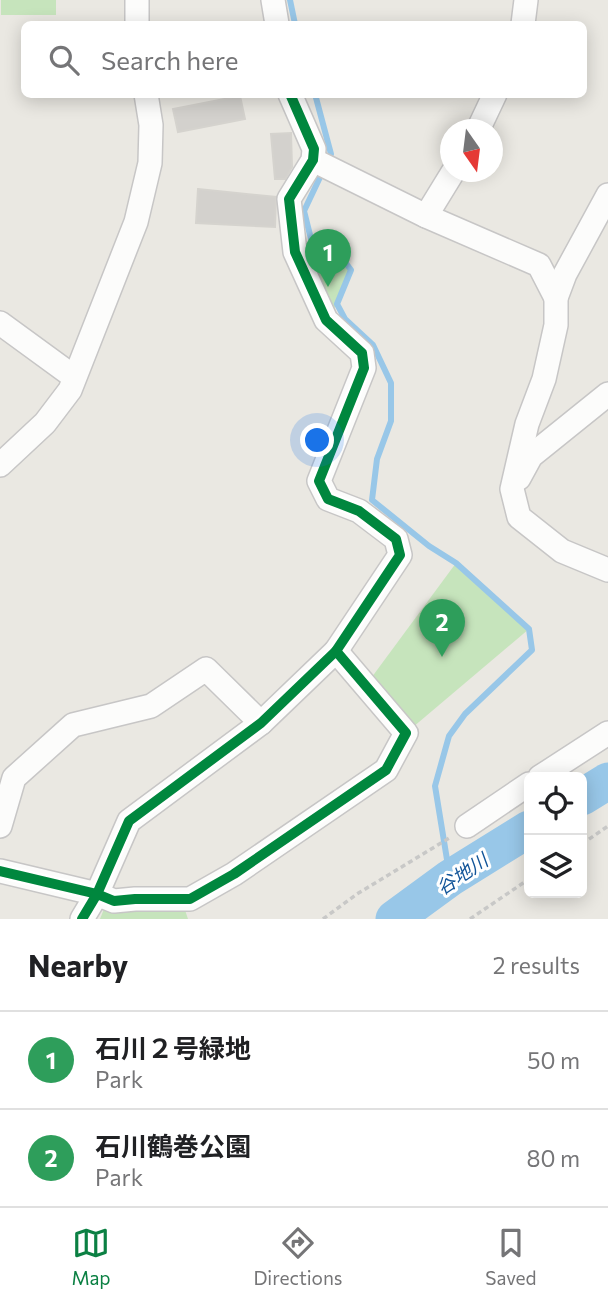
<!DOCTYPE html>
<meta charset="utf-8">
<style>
:root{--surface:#fff;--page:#f6f6f6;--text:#202124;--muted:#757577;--line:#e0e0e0;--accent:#0b8043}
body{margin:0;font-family:Commissioner,"Noto Sans JP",sans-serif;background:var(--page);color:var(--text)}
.controls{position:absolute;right:21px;bottom:21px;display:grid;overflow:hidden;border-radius:10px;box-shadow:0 4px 18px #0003}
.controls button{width:63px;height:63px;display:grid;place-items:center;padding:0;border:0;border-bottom:2px solid var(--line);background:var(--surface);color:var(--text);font:35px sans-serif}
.compass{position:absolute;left:440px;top:119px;width:63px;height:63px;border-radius:50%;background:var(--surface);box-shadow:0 4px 18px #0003;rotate:166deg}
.you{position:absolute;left:318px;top:441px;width:24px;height:24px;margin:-18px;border:5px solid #fff;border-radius:50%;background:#1a73e8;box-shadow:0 0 0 10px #1a73e833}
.badge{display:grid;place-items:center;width:46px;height:46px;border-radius:50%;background:var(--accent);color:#fff;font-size:23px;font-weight:700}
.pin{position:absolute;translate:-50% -58px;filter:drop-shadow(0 2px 4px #0008)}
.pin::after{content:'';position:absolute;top:37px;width:24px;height:21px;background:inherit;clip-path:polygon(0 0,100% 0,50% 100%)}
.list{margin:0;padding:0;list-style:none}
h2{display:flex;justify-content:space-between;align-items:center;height:91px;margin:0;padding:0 28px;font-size:30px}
h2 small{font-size:23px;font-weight:400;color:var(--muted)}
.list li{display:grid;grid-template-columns:46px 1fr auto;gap:21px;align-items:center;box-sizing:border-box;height:98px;padding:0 28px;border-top:2px solid var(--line)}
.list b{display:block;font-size:26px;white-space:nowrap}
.list p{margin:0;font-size:23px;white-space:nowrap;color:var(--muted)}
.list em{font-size:23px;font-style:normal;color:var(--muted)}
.icon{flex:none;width:38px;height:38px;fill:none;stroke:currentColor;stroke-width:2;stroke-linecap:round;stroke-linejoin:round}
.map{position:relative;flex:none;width:608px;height:919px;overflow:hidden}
.search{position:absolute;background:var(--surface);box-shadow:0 4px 18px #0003;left:21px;right:21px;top:21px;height:77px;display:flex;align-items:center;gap:18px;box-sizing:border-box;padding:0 24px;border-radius:10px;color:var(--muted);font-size:26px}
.sheet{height:287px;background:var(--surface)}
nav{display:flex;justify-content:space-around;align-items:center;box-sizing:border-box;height:98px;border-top:2px solid var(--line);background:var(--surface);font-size:19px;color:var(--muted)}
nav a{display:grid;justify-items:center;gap:4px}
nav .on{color:var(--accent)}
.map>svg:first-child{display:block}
.green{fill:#c6e4bc}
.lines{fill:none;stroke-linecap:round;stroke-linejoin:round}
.stream{stroke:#98c7e8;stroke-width:6}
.river{stroke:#98c7e8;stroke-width:37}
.building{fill:#d3d1cd;stroke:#d5d3ce;stroke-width:2}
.street-casing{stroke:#c7c6c6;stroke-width:26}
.path{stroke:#c8c8c7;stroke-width:3.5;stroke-dasharray:5 3.5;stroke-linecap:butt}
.street{stroke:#fcfcfb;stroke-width:23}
.cycleway-casing{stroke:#fff;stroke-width:15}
.cycleway{stroke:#00873e;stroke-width:10}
.labels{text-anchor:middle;stroke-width:6;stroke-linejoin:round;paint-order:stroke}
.water-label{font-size:19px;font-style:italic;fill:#125599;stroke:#fff}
</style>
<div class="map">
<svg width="608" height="919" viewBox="0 0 608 919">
<rect width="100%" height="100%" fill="#eae8e2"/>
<g class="green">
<rect x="1" y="0" width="55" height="15"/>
<path d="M311,239L342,258L351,270L337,304L326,320L295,252Z"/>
<path d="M456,563L529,629L406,733L366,685Z"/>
<path d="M104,909L185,910L188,919H100Z"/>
</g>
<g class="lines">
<g class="stream">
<path d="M290,0L295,24"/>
<path d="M315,94L331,154L304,211L311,239L342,258L351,270L337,304L345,319L373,345L391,383V421L377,459L372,500L429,546L456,563L529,629L532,650L465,714L449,736L435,786L450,878"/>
</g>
<g class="river">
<path d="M582,797L608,781"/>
<path d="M394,919L450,878L529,829"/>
</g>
</g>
<g class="building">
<path d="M240,96L245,119L178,132L173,109Z"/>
<path d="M291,133L292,167L285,179H275L271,134Z"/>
<path d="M198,189L276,197L275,227L196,223Z"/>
</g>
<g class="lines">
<defs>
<g id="street">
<path d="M137,0V24"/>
<path d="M273,0L277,24"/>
<path d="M523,24L526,0"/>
<path d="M478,130L495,94"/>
<path d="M313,160L426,216L539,265L556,298"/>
<path d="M608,195L565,274L556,298V325L544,379L527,424L512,489L519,517L562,551L608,570"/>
<path d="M426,216L453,172"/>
<path d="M0,323L74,377"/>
<path d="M0,465L45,423L70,390L136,222L150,163L151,125L146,94"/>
<path d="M519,478L531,456L608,394"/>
<path d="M540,777L608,733"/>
<path d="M0,826L14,778L73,725L151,706L206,669L261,723"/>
<path d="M467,826L529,784"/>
<path d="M0,871L97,894L114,901L135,899H190L234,874L386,770L406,733L336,651"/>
<path d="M82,919L97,894L129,821L261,723L336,651L400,555L396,539L359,511L328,499L319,481L364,368L362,353L326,320L295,252L289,199L313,160L314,149L290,94"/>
</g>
</defs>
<use href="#street" class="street-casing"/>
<g class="path">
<path d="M582,844L608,826"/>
<path d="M323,919L357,894L451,837"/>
<path d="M470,919L529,879"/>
</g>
<use href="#street" class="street"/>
<defs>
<g id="cycleway">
<path d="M0,871L97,894L114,901L135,899H190L234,874L386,770L406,733L336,651"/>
<path d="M82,919L97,894L129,821L261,723L336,651L400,555L396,539L359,511L328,499L319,481L364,368L362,353L326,320L295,252L289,199L313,160L314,149L290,94"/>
</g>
</defs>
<use href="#cycleway" class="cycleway-casing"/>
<use href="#cycleway" class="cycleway"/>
</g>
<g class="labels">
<g class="water-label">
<text transform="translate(462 874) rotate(-34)" y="7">谷地川</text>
</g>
</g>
</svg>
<div class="controls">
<button><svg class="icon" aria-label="locate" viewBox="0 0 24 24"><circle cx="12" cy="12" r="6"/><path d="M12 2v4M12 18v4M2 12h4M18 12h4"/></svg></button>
<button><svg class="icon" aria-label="layers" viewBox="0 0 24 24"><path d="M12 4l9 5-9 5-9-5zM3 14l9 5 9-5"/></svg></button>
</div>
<svg class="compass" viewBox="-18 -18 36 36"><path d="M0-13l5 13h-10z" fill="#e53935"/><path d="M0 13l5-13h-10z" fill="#757577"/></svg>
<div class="you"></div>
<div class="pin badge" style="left:328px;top:287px;background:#2e9e5b">1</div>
<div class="pin badge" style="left:442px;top:657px;background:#2e9e5b">2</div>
<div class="search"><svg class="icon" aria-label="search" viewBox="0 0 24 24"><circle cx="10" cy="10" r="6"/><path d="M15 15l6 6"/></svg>Search here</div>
</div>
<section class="sheet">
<h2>Nearby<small>2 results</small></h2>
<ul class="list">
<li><span class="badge" style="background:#2e9e5b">1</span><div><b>石川２号緑地</b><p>Park</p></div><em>50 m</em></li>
<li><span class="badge" style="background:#2e9e5b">2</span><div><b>石川鶴巻公園</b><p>Park</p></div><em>80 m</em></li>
</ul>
</section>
<nav>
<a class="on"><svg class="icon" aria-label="map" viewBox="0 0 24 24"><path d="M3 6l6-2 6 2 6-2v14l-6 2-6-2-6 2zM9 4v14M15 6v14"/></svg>Map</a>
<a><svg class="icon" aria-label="directions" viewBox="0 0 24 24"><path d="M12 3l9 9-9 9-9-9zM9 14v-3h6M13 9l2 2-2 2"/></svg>Directions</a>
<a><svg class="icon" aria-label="saved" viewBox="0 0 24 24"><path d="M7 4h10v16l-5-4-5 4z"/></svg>Saved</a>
</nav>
